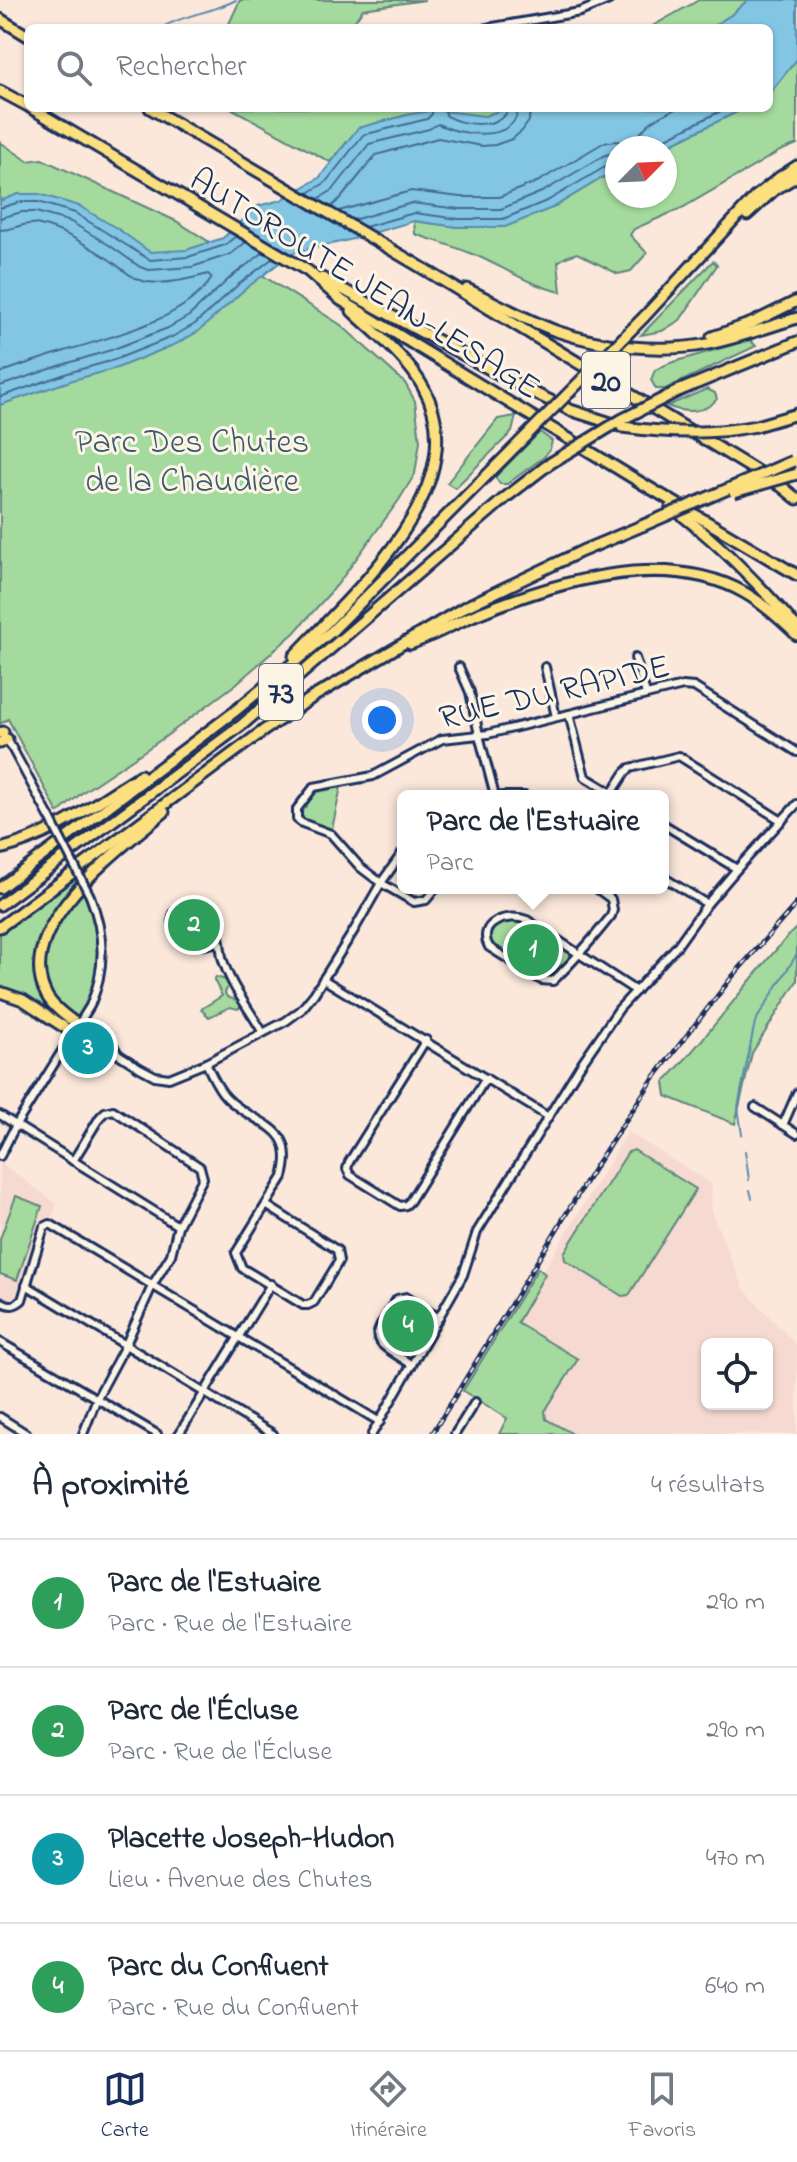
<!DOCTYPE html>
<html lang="fr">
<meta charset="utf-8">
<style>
:root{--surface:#fff;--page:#f6f6f7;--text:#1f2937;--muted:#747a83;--line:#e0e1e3;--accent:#1b2f5e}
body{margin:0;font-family:"Indie Flower",sans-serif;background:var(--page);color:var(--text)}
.controls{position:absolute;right:24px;bottom:24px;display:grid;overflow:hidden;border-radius:12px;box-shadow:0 2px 6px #0004}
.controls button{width:72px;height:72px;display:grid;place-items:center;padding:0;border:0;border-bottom:2px solid var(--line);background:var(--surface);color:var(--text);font:40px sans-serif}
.compass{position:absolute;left:605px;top:136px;width:72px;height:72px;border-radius:50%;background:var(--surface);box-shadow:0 2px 6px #0004;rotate:66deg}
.you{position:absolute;left:382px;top:720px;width:28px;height:28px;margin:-20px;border:6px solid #fff;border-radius:50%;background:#1a73e8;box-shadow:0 0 0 12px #1a73e833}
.badge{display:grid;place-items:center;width:52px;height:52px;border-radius:50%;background:var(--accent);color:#fff;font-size:26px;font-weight:700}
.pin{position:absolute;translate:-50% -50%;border:4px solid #fff;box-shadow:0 2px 8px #0006}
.popup{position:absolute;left:397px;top:790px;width:272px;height:104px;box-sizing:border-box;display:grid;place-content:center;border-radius:12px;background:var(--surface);filter:drop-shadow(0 2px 6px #0005);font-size:26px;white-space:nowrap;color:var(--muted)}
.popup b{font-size:30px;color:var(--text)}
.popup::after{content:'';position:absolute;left:50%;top:100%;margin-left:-16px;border:16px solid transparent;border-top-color:var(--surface)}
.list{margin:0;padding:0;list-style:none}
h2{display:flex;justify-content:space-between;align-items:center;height:104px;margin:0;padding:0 32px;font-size:34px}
h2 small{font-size:26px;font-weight:400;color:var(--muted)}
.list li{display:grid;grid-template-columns:52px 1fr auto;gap:24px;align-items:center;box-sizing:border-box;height:128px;padding:0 32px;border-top:2px solid var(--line)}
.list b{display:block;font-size:30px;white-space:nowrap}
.list p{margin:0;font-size:26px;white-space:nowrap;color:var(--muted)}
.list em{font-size:26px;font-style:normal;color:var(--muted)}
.icon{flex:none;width:44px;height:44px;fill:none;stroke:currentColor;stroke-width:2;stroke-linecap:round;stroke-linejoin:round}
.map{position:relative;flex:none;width:797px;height:1434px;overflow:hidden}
.search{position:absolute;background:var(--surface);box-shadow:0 2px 6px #0004;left:24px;right:24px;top:24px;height:88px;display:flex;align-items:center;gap:20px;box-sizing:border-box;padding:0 28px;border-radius:12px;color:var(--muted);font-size:30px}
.sheet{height:616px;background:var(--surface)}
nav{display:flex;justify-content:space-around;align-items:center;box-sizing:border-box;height:112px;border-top:2px solid var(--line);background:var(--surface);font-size:22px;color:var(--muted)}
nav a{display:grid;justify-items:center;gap:4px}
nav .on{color:var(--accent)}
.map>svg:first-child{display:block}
.built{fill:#f6dad2;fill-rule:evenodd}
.green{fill:#a4da9d;stroke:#60847e;stroke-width:2}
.water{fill:#83c6e4;stroke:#598aae;stroke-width:2}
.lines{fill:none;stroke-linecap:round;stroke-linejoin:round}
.shore{stroke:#456b94;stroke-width:2}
.stream{stroke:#598aae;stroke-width:2}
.minor-casing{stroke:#1b2f5e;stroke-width:12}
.highway-casing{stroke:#1b2f5e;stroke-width:15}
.minor{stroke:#fcf5e5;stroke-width:6}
.highway{stroke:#fce080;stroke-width:9}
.rail-casing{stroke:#1b2f5e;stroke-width:5}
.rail{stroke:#fcf5e5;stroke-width:2;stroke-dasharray:6;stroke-linecap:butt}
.minor-bridge-casing{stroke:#1b2f5e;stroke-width:12;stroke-linecap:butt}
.highway-bridge-casing{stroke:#1b2f5e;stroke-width:15;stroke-linecap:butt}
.minor-bridge{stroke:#fcf5e5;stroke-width:6}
.highway-bridge{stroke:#fce080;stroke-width:9}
.labels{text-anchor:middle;stroke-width:6;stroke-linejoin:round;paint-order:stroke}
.shield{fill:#fcf5e5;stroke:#5e6a86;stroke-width:2}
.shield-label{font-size:32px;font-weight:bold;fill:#1b2f5e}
.street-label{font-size:34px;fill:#1b2f5e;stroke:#fcf5e5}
.park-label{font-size:34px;fill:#3d5a6e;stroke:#fcf5e5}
</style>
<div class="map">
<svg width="797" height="1434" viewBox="0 0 797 1434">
<rect width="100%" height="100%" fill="#fbe8db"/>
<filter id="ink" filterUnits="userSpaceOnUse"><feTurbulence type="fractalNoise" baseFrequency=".0125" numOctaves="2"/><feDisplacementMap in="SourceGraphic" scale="16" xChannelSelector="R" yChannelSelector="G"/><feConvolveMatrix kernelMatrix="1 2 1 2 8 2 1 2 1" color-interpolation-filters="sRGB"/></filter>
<g filter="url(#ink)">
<g class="built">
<path d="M628,1132L712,1184L711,1211L744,1289L797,1346V1434H558L534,1418L510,1325ZM707,1344H767V1404H707Z"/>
<path d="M0,1162L57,1204L50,1224H47L17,1304L0,1301Z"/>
</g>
<g class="green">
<path d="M240,0H425L363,9L350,28H227Z"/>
<path d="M699,0H748L731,15L710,28H649Z"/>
<path d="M797,59V144L780,151L682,208L634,229L630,235L647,253L631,271L618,274L577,253L566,257L558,262L561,292C533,286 511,272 486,260C464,249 438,242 415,234L414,221L458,227L552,208L617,169V196H665V148H663L745,108H769V94Z"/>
<path d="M231,108H506L485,116L411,114L359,128L330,162Z"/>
<path d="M0,142L28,161L42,159L176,221L341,325L405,383L415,401L420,441L415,474L399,500L337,585L294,633L236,684L165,737L83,792L58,813L8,719L0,724Z"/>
<path d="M713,261L717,265L680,320L662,331L641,335Z"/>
<path d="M750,340L756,346L665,389H656L651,380L655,370L670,363Z"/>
<path d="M707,389L715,393L717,399C705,414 684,413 667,406Z"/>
<path d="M516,416L512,432L455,488L447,483L498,419Z"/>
<path d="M540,432L552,441L550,449L544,457L507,484H500L495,477Z"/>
<path d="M342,782L331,834L302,823L297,809L310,790Z"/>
<path d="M77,869L100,927L99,978L73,1033L0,992V927Z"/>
<path d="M183,908L212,921L219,942L203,945L183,942L173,917Z"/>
<path d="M519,917L577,954L557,977L547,982L489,947L488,929L497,921Z"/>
<path d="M797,927V981L752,1053L735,1124L666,1096L664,1082C712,1034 749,976 797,927Z"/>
<path d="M216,977L226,980L228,986L225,993L227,997L238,1001L241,1006L238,1009L230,1007L209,1017L201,1009L222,996L214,980Z"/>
<path d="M634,1150L696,1189L629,1295L622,1296L565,1260L564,1253L628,1152Z"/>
<path d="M16,1196L42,1206L17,1280L0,1274V1239Z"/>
<path d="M538,1268L545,1274L517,1323L578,1359L545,1411L546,1419L573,1434H499L507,1418L463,1391Z"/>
<path d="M401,1297L439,1318L412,1365L377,1340L397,1299Z"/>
</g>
<g class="water">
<path d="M748,0H797V59L769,94V28H710L731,15Z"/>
<path d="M506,108H745L663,148H617V169L552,208L505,227H458L414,221L349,240L292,253L244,290L199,331L176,344L117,368L73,380L0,405V201L18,194H39L79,206L118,229L150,252L186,250L223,238L258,206L281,200L319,178L358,128L411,114L436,110L485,116Z"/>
</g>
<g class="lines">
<g class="shore">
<path d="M445,108L446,115C458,126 505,130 508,108"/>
<path d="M657,148L662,140L727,108"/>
<path d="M308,193L325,183L363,135L427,119L432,114V108"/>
<path d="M318,199L333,190L369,144L429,129L438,124C459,135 516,144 518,108"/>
<path d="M331,207L341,198L376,155L438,138L482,146L495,145L512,139L522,131L529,121L530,108"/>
<path d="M0,208L20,202H38L75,213L150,260L188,257L225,245L236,236"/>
<path d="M339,211L411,191L460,197H499L539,181L603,143L616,141L634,144C645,122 655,119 677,108"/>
<path d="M0,218L22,212H36L71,222L109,245L140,267L149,270L192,267L231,254L246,242"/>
<path d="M353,220L412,203L459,209H501L544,191L605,155L617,153"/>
<path d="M365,227L414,213L459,219H503L549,200L610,164L617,163"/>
<path d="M0,230C13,230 24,222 36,224C61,229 83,243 104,256C116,263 127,276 140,280C158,287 190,279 208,274L212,278C185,320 110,337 65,351C43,358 21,365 0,373"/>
<path d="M0,386L68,363L111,350L168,328L189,316L232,276L264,252"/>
<path d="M0,397L71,372L114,360L172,337L195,324L239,284L273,258"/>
</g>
<g class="stream">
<path d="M161,28C184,14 212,13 236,0"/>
<path d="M742,1135L738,1107L755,1022L797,954"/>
<path d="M745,1151L749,1180"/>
<path d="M750,1190L752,1198"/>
</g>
<defs>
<g id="minor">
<path d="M487,28L580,12L609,0"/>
<path d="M635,658L646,694"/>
<path d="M459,667L470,692L479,735L495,796"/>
<path d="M545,667L556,717"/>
<path d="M569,714L585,777L617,796"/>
<path d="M7,739L51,820"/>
<path d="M612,793L625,773L630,768L679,756L782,821"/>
<path d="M502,796H525"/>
<path d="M663,824L737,869"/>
<path d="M663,877L707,904"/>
<path d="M436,888L426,900L414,902L381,883L360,867L331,834L302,823L297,819V809L314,787L373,776L442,739L488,734L683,686L694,687L797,752"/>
<path d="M596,888L611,899L613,910L611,916C595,936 572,963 553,981L541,980L489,947C476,923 508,912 527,920L636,991"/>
<path d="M219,942L203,945L183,942C175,933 164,910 184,908C192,907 207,916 212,921C220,930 220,946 222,957C230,986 249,1008 263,1033"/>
<path d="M323,979L547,1116"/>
<path d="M78,1025L114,1047L118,1054L140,1068L155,1076L169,1078L206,1063L263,1033L286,1021L301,1010L314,994L353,932L381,883L403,852"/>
<path d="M73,1033L110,1054H118"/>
<path d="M426,1040L349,1162L347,1169L350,1175L400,1206L406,1205L410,1201L486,1078"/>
<path d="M206,1063C212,1075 217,1088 226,1097C254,1127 298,1122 283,1177L236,1253L242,1268L303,1305H308L314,1302L339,1261L337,1250L266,1205"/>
<path d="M755,1107L797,1134"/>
<path d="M0,1115L178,1226"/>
<path d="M783,1125L797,1093"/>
<path d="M0,1156L16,1125L90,1006C106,969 105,934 90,896"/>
<path d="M73,1161L100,1117L105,1112L113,1110L200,1167L203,1178L178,1226L171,1255L153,1284L126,1344L97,1398L83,1434"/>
<path d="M26,1285L273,1434"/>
<path d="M0,1301C9,1306 14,1307 22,1300L44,1227L50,1224L380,1422"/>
<path d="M0,1342L157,1434"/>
<path d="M412,1365C368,1336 370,1343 397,1299L406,1297L439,1318"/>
<path d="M0,1417L27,1434"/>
<path d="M179,1434L271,1284"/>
<path d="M372,1434L463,1275L477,1232L581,1064L619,1009L677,946L707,904L737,869L797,804"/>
<path d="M455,1434L475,1402"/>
</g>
<g id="highway">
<path d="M0,19L28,36"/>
<path d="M0,91L28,106"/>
<path d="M31,108L308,271L341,300L643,484L797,575"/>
<path d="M150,108L414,263L781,486L797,499"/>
<path d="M747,215L774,190L797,176"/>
<path d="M322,278L530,391L570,410L620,426"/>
<path d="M467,289C496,303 526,320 556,331C603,347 660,353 708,344C738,338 768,327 797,318"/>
<path d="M644,317L755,197L780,177L797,166"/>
<path d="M712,337L752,323L797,301"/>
<path d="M678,391L797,342"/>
<path d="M756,426L797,414"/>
<path d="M671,507C718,541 759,584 797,628"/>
<path d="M410,644C433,636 455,623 477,614C555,582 666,548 745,593C764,604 781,620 797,635"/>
<path d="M294,656C354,592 478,485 423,387C406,356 377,335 352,311"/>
<path d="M0,733L3,732"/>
<path d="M0,743L7,739"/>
<path d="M0,849C53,836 95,803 141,775"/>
<path d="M0,888L234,712L332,631L520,442"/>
<path d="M0,905L243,724L505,498L549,464"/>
<path d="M0,927L263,731L313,697L465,607L582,551L644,525"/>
<path d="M0,992L23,1000L73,1033"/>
<path d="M78,1025C67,1017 54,1008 47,996C10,928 120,849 164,812"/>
</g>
</defs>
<use href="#minor" class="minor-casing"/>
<use href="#highway" class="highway-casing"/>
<use href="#minor" class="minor"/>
<use href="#highway" class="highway"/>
<defs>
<path id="rail" d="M432,1434L596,1165L653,1079L732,977L797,903"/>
</defs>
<use href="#rail" class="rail-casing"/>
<use href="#rail" class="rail"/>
<defs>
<path id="minor-bridge" d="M51,820L90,896"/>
<g id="highway-bridge">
<path d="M622,427C668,433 710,435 756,426"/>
<path d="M520,442L644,317"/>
<path d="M549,464L621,420L678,391"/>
<path d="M734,492L797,474"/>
<path d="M644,525L793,461"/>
</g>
</defs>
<use href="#minor-bridge" class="minor-bridge-casing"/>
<use href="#highway-bridge" class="highway-bridge-casing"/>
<use href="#minor-bridge" class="minor-bridge"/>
<use href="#highway-bridge" class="highway-bridge"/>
</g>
</g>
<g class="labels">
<g class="shield">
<rect x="582" y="352" width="48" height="56" rx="6"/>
<rect x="259" y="664" width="44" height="56" rx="6"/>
</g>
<g class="shield-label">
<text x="606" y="391">20</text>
<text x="281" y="703">73</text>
</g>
<g class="street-label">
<text transform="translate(366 282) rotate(32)" y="12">AUTOROUTE JEAN-LESAGE</text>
<text transform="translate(554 690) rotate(-13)" y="12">RUE DU RAPIDE</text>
</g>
<g class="park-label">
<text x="192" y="452">Parc Des Chutes<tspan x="192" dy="39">de la Chaudière</tspan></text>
</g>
</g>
</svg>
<div class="controls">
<button><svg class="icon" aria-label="locate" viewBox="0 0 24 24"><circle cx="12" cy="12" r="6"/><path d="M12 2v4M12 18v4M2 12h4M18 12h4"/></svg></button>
</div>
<svg class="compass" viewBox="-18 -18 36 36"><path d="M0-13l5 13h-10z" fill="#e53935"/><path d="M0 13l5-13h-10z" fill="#747a83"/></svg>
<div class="you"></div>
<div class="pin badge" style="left:533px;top:950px;background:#2e9e5b">1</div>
<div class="popup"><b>Parc de l'Estuaire</b>Parc</div>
<div class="pin badge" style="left:194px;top:925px;background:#2e9e5b">2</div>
<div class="pin badge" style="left:88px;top:1048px;background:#0f9aa8">3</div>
<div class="pin badge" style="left:408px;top:1326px;background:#2e9e5b">4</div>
<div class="search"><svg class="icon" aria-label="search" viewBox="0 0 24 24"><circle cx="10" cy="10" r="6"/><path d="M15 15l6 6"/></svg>Rechercher</div>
</div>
<section class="sheet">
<h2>À proximité<small>4 résultats</small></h2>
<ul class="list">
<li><span class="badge" style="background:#2e9e5b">1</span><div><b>Parc de l'Estuaire</b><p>Parc · Rue de l'Estuaire</p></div><em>290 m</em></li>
<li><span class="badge" style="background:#2e9e5b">2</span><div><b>Parc de l'Écluse</b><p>Parc · Rue de l'Écluse</p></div><em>290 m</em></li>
<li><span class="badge" style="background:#0f9aa8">3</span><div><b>Placette Joseph-Hudon</b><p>Lieu · Avenue des Chutes</p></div><em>470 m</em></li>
<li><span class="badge" style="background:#2e9e5b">4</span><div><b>Parc du Confluent</b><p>Parc · Rue du Confluent</p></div><em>640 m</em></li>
</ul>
</section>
<nav>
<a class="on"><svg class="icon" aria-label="map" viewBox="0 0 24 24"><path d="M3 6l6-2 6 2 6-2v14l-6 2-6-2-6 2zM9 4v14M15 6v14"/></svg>Carte</a>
<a><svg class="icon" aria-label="directions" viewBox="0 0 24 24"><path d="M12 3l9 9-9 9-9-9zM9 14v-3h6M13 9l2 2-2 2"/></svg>Itinéraire</a>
<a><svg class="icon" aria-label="saved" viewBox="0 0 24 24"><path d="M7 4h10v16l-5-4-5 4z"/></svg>Favoris</a>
</nav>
